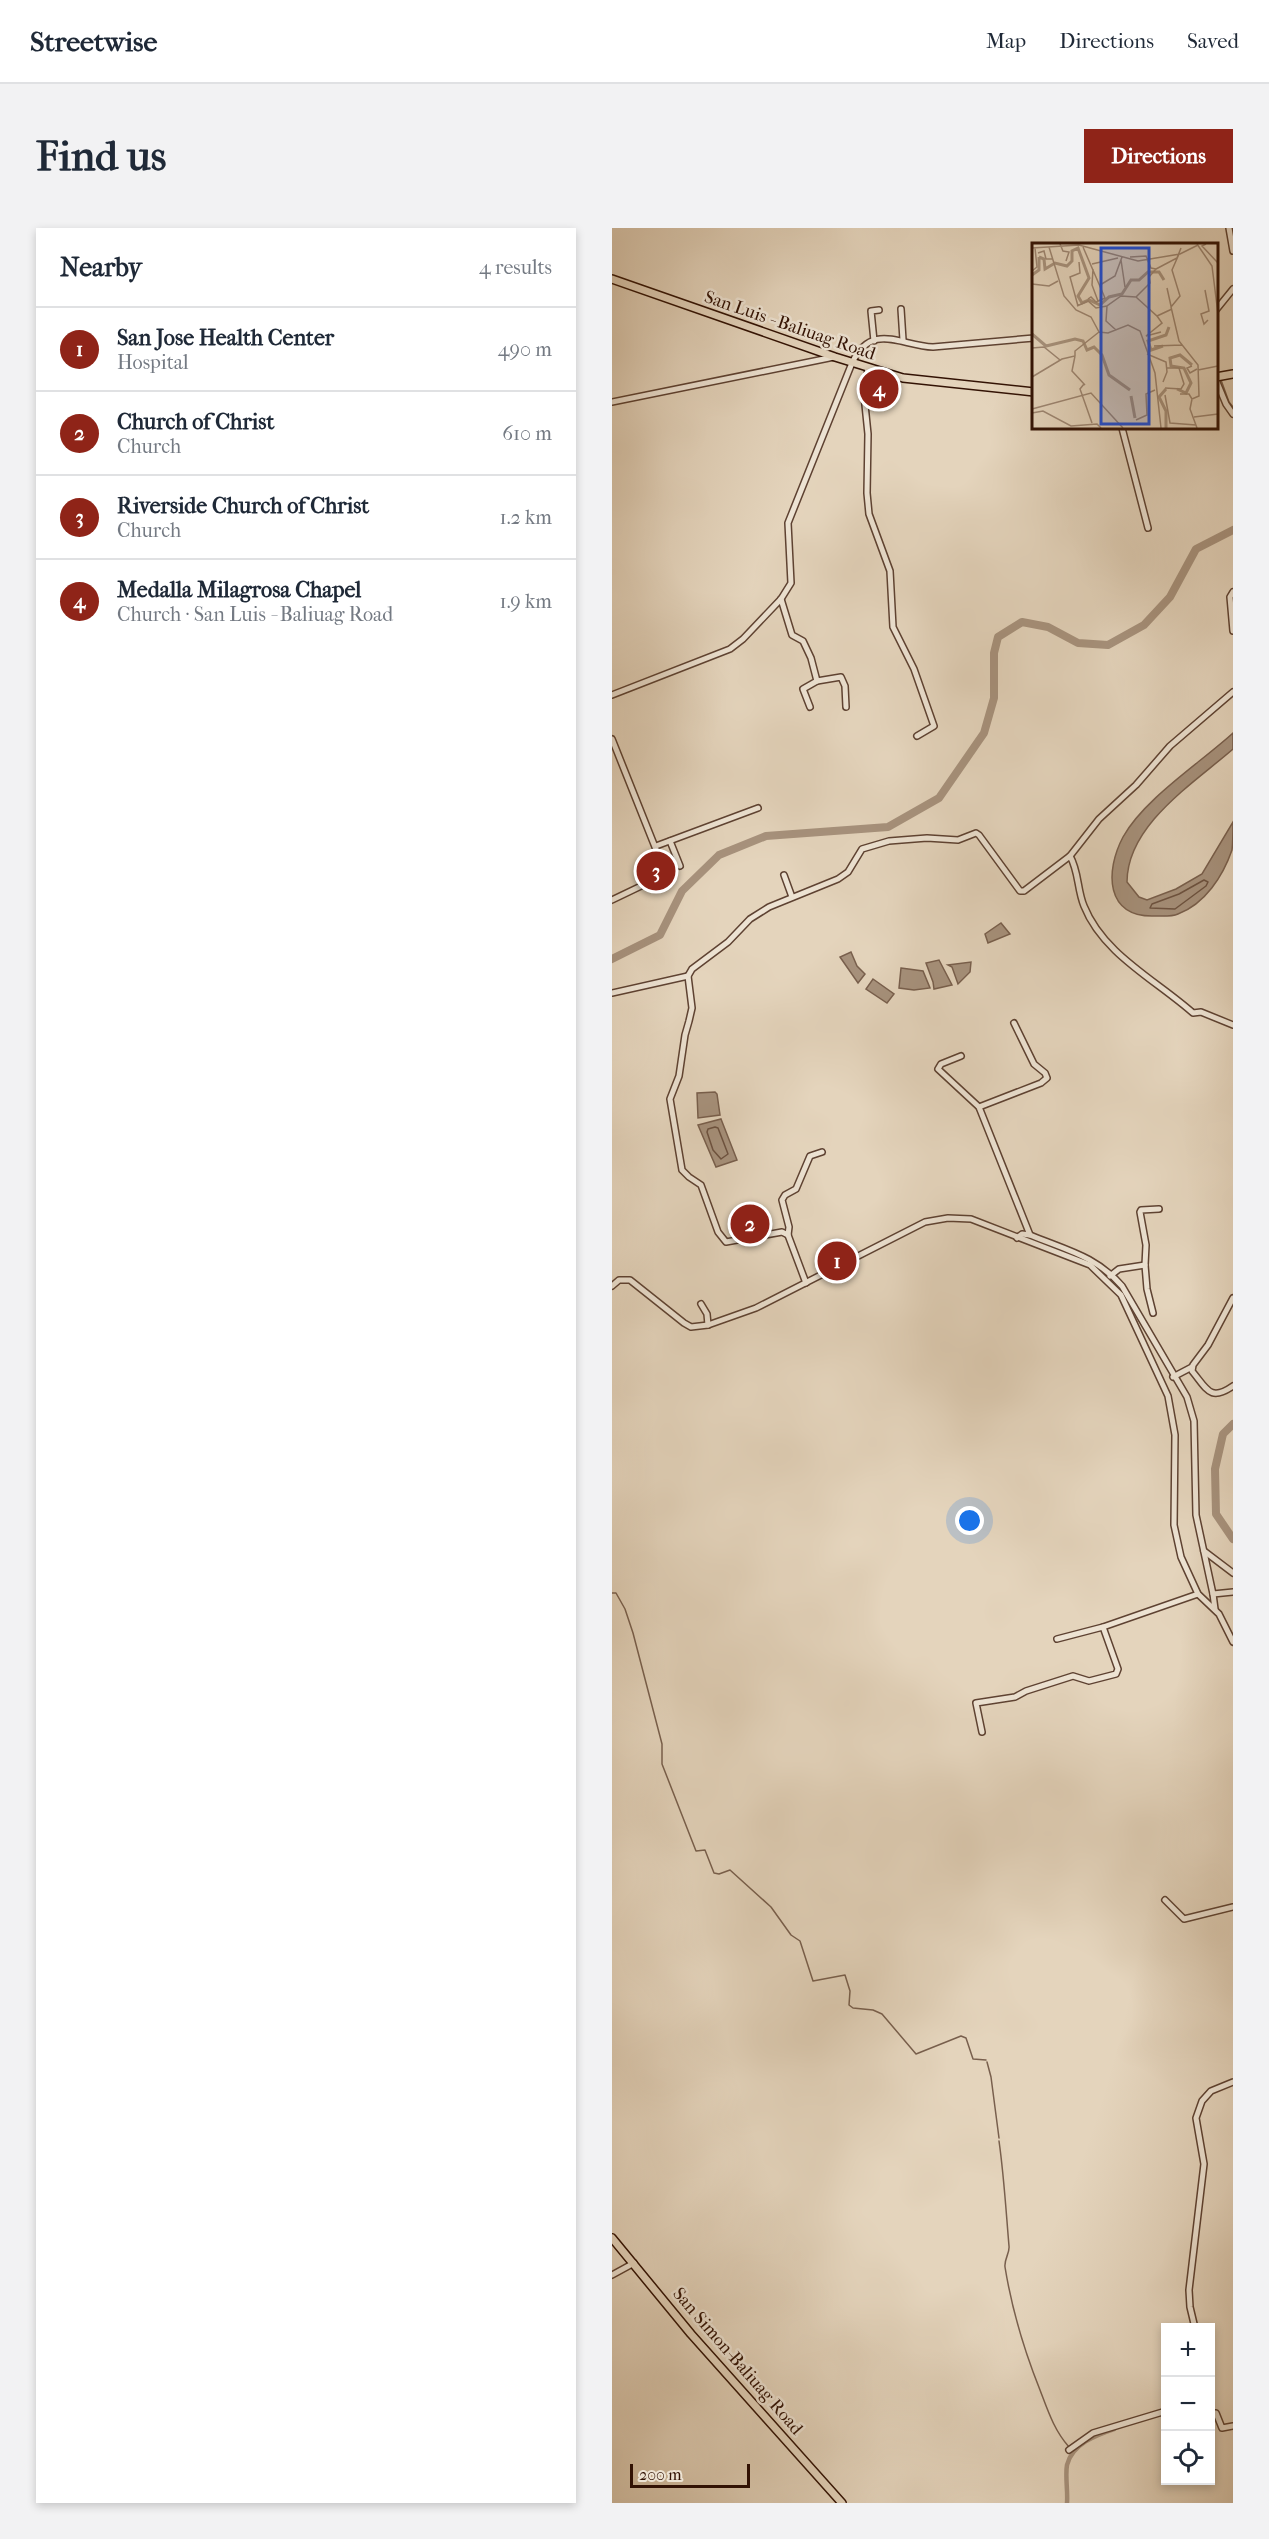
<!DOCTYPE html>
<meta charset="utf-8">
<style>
:root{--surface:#fff;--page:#f2f2f3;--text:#1f2937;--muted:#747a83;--line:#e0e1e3;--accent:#8f2418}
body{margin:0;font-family:"IM FELL French Canon",serif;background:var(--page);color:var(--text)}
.controls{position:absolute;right:18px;bottom:18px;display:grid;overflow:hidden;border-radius:0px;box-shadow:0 3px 9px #0003}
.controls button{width:54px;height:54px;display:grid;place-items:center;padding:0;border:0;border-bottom:2px solid var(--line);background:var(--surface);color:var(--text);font:30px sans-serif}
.scale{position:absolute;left:18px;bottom:15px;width:120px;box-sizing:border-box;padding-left:6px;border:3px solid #321204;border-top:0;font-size:16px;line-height:21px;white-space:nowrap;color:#321204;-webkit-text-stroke:4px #ede3d3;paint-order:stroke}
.you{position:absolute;left:358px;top:1293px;width:21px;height:21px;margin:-15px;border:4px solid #fff;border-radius:50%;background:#1a73e8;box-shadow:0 0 0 9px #1a73e833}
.badge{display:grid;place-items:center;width:39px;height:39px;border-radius:50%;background:var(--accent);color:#fff;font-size:20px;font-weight:700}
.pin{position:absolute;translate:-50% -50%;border:3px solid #fff;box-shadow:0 2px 6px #0006}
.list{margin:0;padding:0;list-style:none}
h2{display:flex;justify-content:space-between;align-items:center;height:78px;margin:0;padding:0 24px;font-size:26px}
h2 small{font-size:20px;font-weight:400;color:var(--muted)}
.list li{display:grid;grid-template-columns:39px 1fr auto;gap:18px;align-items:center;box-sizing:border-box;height:84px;padding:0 24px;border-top:2px solid var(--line)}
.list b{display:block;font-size:22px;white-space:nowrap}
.list p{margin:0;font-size:20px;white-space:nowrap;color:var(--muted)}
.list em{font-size:20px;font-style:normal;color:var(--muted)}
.icon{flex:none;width:33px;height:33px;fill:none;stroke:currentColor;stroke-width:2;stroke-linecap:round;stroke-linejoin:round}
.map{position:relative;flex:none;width:621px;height:2275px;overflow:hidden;border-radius:0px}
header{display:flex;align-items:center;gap:36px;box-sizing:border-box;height:84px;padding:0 30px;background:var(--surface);border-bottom:2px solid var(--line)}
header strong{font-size:28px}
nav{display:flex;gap:33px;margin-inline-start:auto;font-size:21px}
.intro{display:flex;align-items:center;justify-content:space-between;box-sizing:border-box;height:144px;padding:0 36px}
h1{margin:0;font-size:42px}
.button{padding:15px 27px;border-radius:0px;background:var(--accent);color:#fff;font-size:21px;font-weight:700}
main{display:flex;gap:36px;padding:0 36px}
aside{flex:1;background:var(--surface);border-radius:0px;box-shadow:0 3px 9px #0003}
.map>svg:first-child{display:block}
.water{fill:#a7927d;stroke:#785f4d;stroke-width:1.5}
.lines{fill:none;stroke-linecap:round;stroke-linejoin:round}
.shore{stroke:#6c5240;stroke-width:1.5}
.stream{stroke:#785f4d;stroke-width:1.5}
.canal{stroke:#a7927d;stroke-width:4.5}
.river{stroke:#a7927d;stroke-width:8}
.minor-casing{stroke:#5e4232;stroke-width:8}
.major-casing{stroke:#321204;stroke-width:10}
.minor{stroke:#ede3d3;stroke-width:5}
.major{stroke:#e4d4bc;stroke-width:7}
.labels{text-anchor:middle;stroke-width:5;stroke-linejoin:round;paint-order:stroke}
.street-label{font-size:18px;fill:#321204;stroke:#ede3d3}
.inset-river{fill:none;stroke:#a7927d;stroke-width:3}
.inset-road{fill:none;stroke:#9d8672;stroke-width:1.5}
.view{fill:#1d4ed8;fill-opacity:0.15;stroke:#1d4ed8;stroke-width:3}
.inset-edge{fill:none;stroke:#321204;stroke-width:3}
</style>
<header>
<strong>Streetwise</strong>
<nav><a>Map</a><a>Directions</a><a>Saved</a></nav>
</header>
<div class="intro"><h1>Find us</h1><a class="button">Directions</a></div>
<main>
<aside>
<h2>Nearby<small>4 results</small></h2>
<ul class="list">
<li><span class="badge">1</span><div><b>San Jose Health Center</b><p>Hospital</p></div><em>490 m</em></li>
<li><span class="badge">2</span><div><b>Church of Christ</b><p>Church</p></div><em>610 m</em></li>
<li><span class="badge">3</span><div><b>Riverside Church of Christ</b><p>Church</p></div><em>1.2 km</em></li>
<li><span class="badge">4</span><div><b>Medalla Milagrosa Chapel</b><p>Church · San Luis - Baliuag Road</p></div><em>1.9 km</em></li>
</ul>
</aside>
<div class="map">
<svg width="621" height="2275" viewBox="0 0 621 2275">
<rect width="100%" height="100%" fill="#e4d4bc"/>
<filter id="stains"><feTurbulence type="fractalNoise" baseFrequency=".00333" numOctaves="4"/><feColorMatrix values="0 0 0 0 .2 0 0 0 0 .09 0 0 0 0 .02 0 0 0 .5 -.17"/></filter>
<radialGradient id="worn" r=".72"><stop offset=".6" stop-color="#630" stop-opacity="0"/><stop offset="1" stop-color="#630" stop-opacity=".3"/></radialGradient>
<g class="water">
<path d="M621,505V521C582,555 515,597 515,654L527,669L535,672L564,661L590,646L621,594C621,603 621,614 620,622C611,648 593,676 566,686C559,689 550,688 543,688C493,690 493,643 511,609C532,571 588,535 621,505Z"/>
<path d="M389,695L398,706L376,715L373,706Z"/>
<path d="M239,724L245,738L253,746L246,755L228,729Z"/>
<path d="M327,732L340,757L322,761L321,754L314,735Z"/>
<path d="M359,734L358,744L346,756L340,739L336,737Z"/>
<path d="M289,740L311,743L318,760L302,762L287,760Z"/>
<path d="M261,751L282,766L275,775L254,761Z"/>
<path d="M103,864L105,866L108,887L86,890L85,865Z"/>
<path d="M109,891L125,932L104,939L86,897Z"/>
</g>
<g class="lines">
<g class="shore">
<path d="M592,652L596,654L594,658L563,681L538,680L540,676L567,666Z"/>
<path d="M103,899L106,900L116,926L109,931L101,922L95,904L96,901Z"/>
</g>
<g class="stream">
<path d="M604,135L607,146"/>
<path d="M609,152L617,174L621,179"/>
<path d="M0,1365H4L13,1381L21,1405L50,1516V1536L84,1623L93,1622L102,1645L107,1646L118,1642L159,1679L179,1707L188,1713L201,1753L233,1747L238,1763L237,1777L241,1780L261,1782L270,1786L304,1826L349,1808L354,1810L361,1831L374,1832"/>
<path d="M375,1834L379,1849L387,1910"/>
<path d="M387,1913C392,1948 394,1983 397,2018C398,2025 392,2031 393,2039C400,2082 412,2122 428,2162C436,2183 442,2202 457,2219"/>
<path d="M460,2223L462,2225"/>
</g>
<path class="canal" d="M455,2275C456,2263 453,2248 455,2237C460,2216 484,2207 502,2201"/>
<g class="river">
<path d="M0,731L48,707L70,663L107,627L154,608L276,599L327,570L372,505L382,470V425L386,409L410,394L436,399L466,415L496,417L532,397L558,369L584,321L621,302"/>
<path d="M621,1196L611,1206L603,1241L604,1286L621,1311"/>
</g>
<defs>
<g id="minor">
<path d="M617,0L621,23"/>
<path d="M289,81L291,112"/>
<path d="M604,82L621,61"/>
<path d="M262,113L259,83L267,82"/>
<path d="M256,140L252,167L256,206L255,265L257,286L278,343L281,399L302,441L322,498L305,508"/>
<path d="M604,152L614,176L621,186"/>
<path d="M0,174L222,129"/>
<path d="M510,200L536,300"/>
<path d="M621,364L618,369L621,403"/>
<path d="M169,371L180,407L191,413L199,430L205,453L191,461L198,479"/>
<path d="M205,453L229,449L233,458L234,479"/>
<path d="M0,467L118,421L131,411L169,371L179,355L176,295L240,135C260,93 289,118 321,119L422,110"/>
<path d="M0,511L53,644L50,648L0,672"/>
<path d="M58,613L68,638"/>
<path d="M44,618L146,580"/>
<path d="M458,628C467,644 465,661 472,678C491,726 544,752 581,785L589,784L621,797"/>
<path d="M172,647L180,669"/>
<path d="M0,765L76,748"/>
<path d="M349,828L329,836L326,841L367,879L418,1007"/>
<path d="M367,879L429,855L435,850L433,845L422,836L402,795"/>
<path d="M176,1007L170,1004L114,1014L106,1004L89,957L77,949L70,942L58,871L67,848L73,807L77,793L80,780L76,748L80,741L116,714L138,691L157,679L226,651L236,644L250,621L277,613L315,610L346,612L364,605L367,607L408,663H412L458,628L487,591L524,557L558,518L621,464"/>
<path d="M405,1010L410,1006L418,1007C454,1022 484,1028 510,1058L575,1169L582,1193L584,1287L601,1366"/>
<path d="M498,1048L507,1041L533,1037"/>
<path d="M194,1055L176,1007L177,999L170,972L173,967L184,961L198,928L210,924"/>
<path d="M0,1058L7,1052H18L72,1095L79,1099L96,1097L144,1080L313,994L336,990L359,991L478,1037L509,1067L556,1168L563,1207L562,1297L569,1329L586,1366L607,1386L621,1414"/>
<path d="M621,1070L596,1117L581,1137L580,1143C595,1161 598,1174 621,1158"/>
<path d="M89,1076L95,1086L96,1097"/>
<path d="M541,1085L535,1061L533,1037L534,1017L528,984L529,982L547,981"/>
<path d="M561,1149L580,1139"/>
<path d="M592,1323L621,1345"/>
<path d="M603,1381L601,1366L621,1364"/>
<path d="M445,1411L491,1399L586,1366"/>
<path d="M370,1504L364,1475L403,1469L414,1463L461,1448L477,1453L504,1446L506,1441L491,1399"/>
<path d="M553,1672L572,1691L621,1679"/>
<path d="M0,2047L22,2035"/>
<path d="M583,2100L578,2079L577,2062L592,1936L584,1890L590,1873L599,1863L621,1854"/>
<path d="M598,2186L604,2185L610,2200L621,2198"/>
<path d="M457,2222L481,2205L554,2183"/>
</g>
<g id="major">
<path d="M0,51L223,129L291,150L422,164"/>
<path d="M604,149L621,146"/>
<path d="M0,2010L79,2106L230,2275"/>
</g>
</defs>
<use href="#minor" class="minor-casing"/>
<use href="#major" class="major-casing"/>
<use href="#minor" class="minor"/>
<use href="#major" class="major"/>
</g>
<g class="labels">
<g class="street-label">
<text transform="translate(178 97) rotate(19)" y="6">San Luis - Baliuag Road</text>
<text transform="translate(126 2133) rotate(49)" y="6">San Simon-Baliuag Road</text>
</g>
</g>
<g transform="translate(420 15)">
<rect width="186" height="186" fill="#e4d4bc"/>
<path class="inset-river" d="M7,14L12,16L13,26L23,20L35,23L40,18V8L46,5L57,35L46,53L50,60L57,57L68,62L77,54L90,51L99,37H107L116,29H127L132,37M0,32L7,27V14M0,91L14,103L43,96L51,98L55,107L62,104L70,112L77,132L98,147M131,103L119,107L116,98L134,92L137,84M134,146L127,154L134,168V185M145,146L154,150L159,140L152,125L139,123L138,115L148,112L160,122M99,153L103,175"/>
<path class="inset-road" d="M28,1L31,8L37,9L34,18M165,1L180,23L186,71M174,1L170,3L186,20M17,4L32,53L44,67L59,74L67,89M51,4L73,55L64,59L59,54L56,56M0,5L47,2L106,18L148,11L166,2M6,10L12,8L14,16H20M147,11L140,27L148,53L139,64L147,98L166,122L167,153L160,156L157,151H148M98,14L114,13L119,25L124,26L117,34L118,40L104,54M89,17L93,44M60,21L86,15M61,26L60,42L66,58M124,26L145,15L149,5M0,28L5,24L3,5M0,41L17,43L26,38M68,42L83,33L90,14M135,45L139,63M173,47L177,68L169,71L172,81L176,77M104,54L125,73L140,66M45,63L56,58L64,65L75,63M46,63L38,34L48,30L47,19M125,73L130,80L114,93L129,89M84,87L74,78L75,63L89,53L104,54M67,89L76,90L96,82L108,88L123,130L129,185M122,103L150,102M0,105L12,104L28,117M115,111L134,119L135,129L131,139M43,113L40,128L53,142M160,123L155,125L158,130L165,126M166,127L186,123M0,134L30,116L43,113V108L67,89M52,141L48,146L60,180M133,145L149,146L152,141L147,125H135M133,152L138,180L164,182M160,156L158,166L165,185M0,166L59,150L91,185M0,170L11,168L39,183L65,181L69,185M162,174L186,171M104,177L115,172L114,151L123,147"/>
<path class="view" d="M69,5H117V181H69Z"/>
<rect width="186" height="186" class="inset-edge"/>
</g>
<rect width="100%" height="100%" filter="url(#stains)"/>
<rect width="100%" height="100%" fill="url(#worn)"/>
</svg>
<div class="controls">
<button>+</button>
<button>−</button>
<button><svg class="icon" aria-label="locate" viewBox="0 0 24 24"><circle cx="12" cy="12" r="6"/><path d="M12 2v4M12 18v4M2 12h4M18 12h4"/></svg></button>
</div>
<div class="scale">200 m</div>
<div class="you"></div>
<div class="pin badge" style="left:225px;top:1033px">1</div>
<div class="pin badge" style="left:138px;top:996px">2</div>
<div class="pin badge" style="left:44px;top:643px">3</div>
<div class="pin badge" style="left:267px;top:161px">4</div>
</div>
</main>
